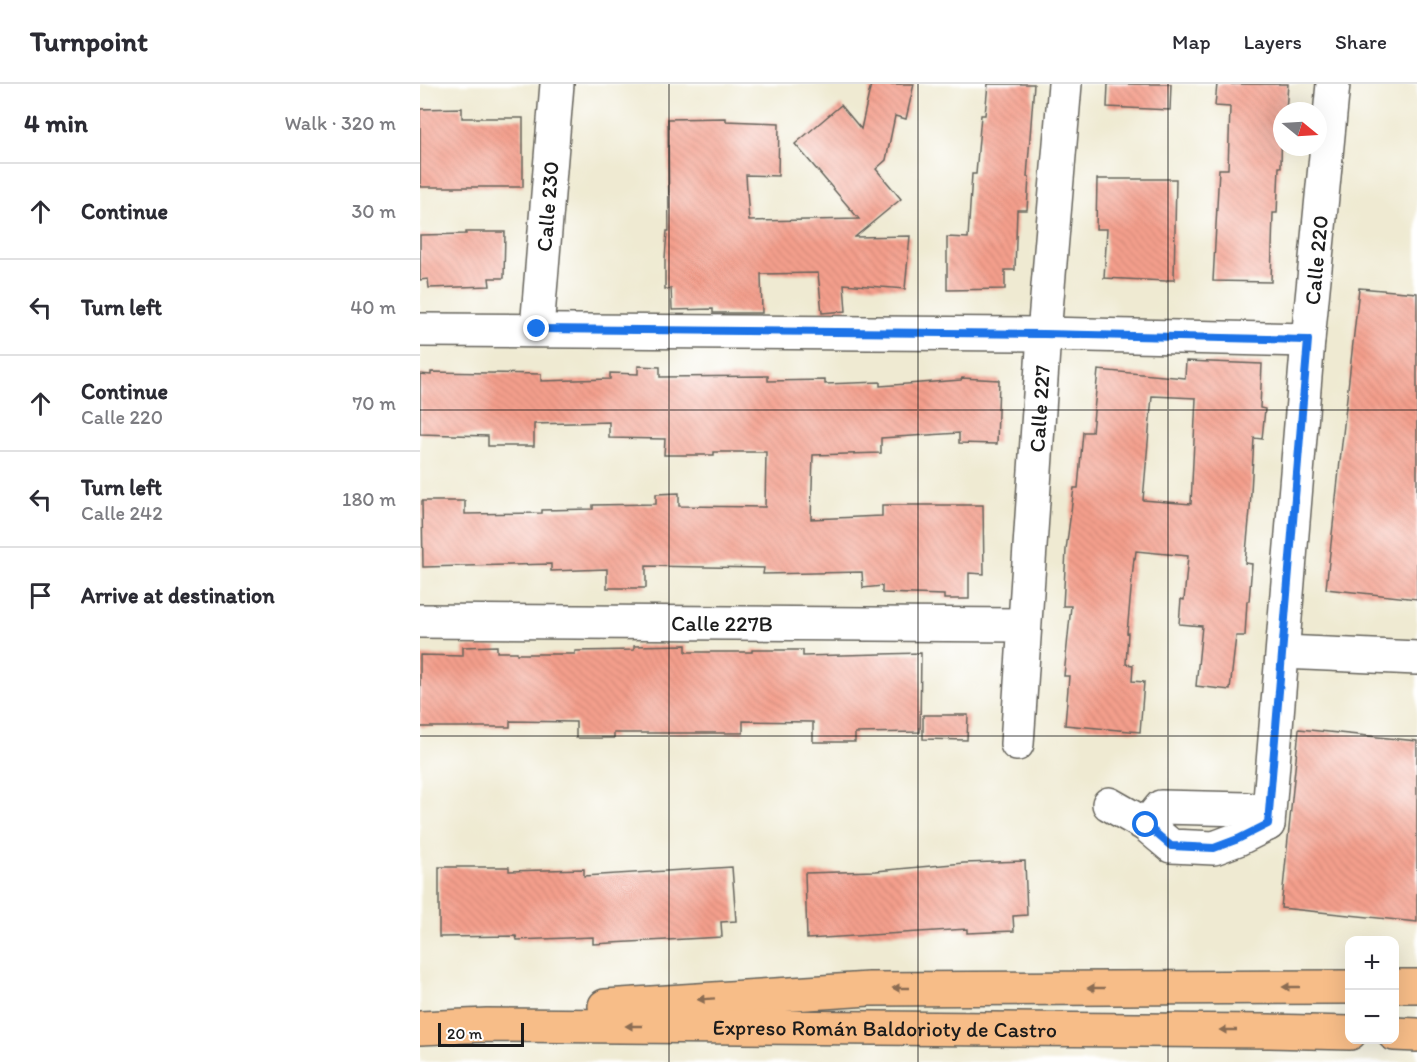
<!DOCTYPE html>
<meta charset="utf-8">
<style>
:root{--surface:#fff;--page:#f7f7f7;--text:#2b2b33;--muted:#7c7c81;--line:#e1e1e2}
body{margin:0;font-family:Itim,sans-serif;background:var(--page);color:var(--text)}
.controls{position:absolute;right:18px;bottom:18px;display:grid;overflow:hidden;border-radius:12px;box-shadow:0 6px 24px #0002}
.controls button{width:54px;height:54px;display:grid;place-items:center;padding:0;border:0;border-bottom:2px solid var(--line);background:var(--surface);color:var(--text);font:30px sans-serif}
.compass{position:absolute;left:853px;top:18px;width:54px;height:54px;border-radius:50%;background:var(--surface);box-shadow:0 6px 24px #0002;rotate:108deg}
.scale{position:absolute;left:18px;bottom:15px;width:86px;box-sizing:border-box;padding-left:6px;border:3px solid #1c1c1c;border-top:0;font-size:16px;line-height:21px;white-space:nowrap;color:#1c1c1c;-webkit-text-stroke:4px #fff;paint-order:stroke}
.stop{position:absolute;width:18px;height:18px;margin:-14px;border:4px solid #1a73e8;border-radius:50%;background:#fff}
.stop.end{background:#1a73e8;border-color:#fff;box-shadow:0 2px 6px #0008}
.list{margin:0;padding:0;list-style:none}
h2{display:flex;justify-content:space-between;align-items:center;height:78px;margin:0;padding:0 24px;font-size:26px}
h2 small{font-size:20px;font-weight:400;color:var(--muted)}
.list li{display:grid;grid-template-columns:39px 1fr auto;gap:18px;align-items:center;box-sizing:border-box;height:96px;padding:0 24px;border-top:2px solid var(--line)}
.list b{display:block;font-size:22px;white-space:nowrap}
.list p{margin:0;font-size:20px;white-space:nowrap;color:var(--muted)}
.list em{font-size:20px;font-style:normal;color:var(--muted)}
.icon{flex:none;width:33px;height:33px;fill:none;stroke:currentColor;stroke-width:2;stroke-linecap:round;stroke-linejoin:round}
.map{position:relative;flex:none;width:997px;height:978px;overflow:hidden}
header{display:flex;align-items:center;gap:36px;box-sizing:border-box;height:84px;padding:0 30px;background:var(--surface);border-bottom:2px solid var(--line)}
header strong{font-size:28px}
nav{display:flex;gap:33px;margin-inline-start:auto;font-size:21px}
main{display:flex}
aside{flex:1;background:var(--surface)}
.map>svg:first-child{display:block}
.building{fill:url(#building-back-hatch);fill-rule:evenodd}
.lines{fill:none;stroke-linecap:round;stroke-linejoin:round}
.minor-casing{stroke:#66645c;stroke-width:36}
.highway-casing{stroke:#66645c;stroke-width:36}
.minor{stroke:#fff;stroke-width:33}
.highway{stroke:#f7bd88;stroke-width:33}
.oneway{fill:#8a6c52}
.route{stroke:#1a73e8;stroke-width:8}
.grid{fill:none;stroke:#1c1c1c;stroke-width:1.5;stroke-opacity:0.55}
.labels{text-anchor:middle;stroke-width:5;stroke-linejoin:round;paint-order:stroke}
.street-label{font-size:22px;fill:#1c1c1c;stroke:#fff}
</style>
<header>
<strong>Turnpoint</strong>
<nav><a>Map</a><a>Layers</a><a>Share</a></nav>
</header>
<main>
<aside>
<h2>4 min<small>Walk · 320 m</small></h2>
<ul class="list">
<li><svg class="icon" aria-label="ahead" viewBox="0 0 24 24"><path d="M12 20V5M6 11l6-6 6 6"/></svg><div><b>Continue</b></div><em>30 m</em></li>
<li><svg class="icon" aria-label="left" viewBox="0 0 24 24"><path d="M17 20v-9H6M10 6l-5 5 5 5"/></svg><div><b>Turn left</b></div><em>40 m</em></li>
<li><svg class="icon" aria-label="ahead" viewBox="0 0 24 24"><path d="M12 20V5M6 11l6-6 6 6"/></svg><div><b>Continue</b><p>Calle 220</p></div><em>70 m</em></li>
<li><svg class="icon" aria-label="left" viewBox="0 0 24 24"><path d="M17 20v-9H6M10 6l-5 5 5 5"/></svg><div><b>Turn left</b><p>Calle 242</p></div><em>180 m</em></li>
<li><svg class="icon" aria-label="arrive" viewBox="0 0 24 24"><path d="M6 21V4h12l-3 4 3 4H6"/></svg><div><b>Arrive at destination</b></div></li>
</ul>
</aside>
<div class="map">
<svg width="997" height="978" viewBox="0 0 997 978">
<defs>
<pattern id="building-back-hatch" width="6" height="6" patternUnits="userSpaceOnUse" patternTransform="scale(1.5)"><rect width="6" height="6" fill="#f49f8c"/><path d="M-1 5l2 2M0 0l6 6M5-1l2 2" fill="none" stroke="#d18878"/></pattern>
</defs>
<rect width="100%" height="100%" fill="#fff"/>
<filter id="ink" filterUnits="userSpaceOnUse"><feTurbulence type="fractalNoise" baseFrequency=".0167" numOctaves="2"/><feDisplacementMap in="SourceGraphic" scale="12" xChannelSelector="R" yChannelSelector="G"/><feConvolveMatrix kernelMatrix="1 2 1 2 8 2 1 2 1" color-interpolation-filters="sRGB"/></filter>
<filter id="wash" filterUnits="userSpaceOnUse"><feTurbulence type="fractalNoise" baseFrequency=".008" numOctaves="4" result="noise"/><feDisplacementMap in="SourceGraphic" scale="24" xChannelSelector="R" yChannelSelector="G"/><feGaussianBlur stdDeviation="1.35" result="paint"/><feColorMatrix in="noise" values="0 0 0 0 0 0 0 0 0 0 0 0 0 0 0 0 0 1.4 0 .05"/><feComposite in="paint" operator="in"/></filter>
<g filter="url(#wash)">
<rect width="100%" height="100%" fill="#efead2"/>
<g id="blocks">
<g class="building">
<path d="M451,0H494L486,35L475,32L466,76L456,85L481,115L435,153L490,152L485,205L424,200L426,227L402,229L398,189L341,190L342,229H293V225L252,226L251,205H245V175L247,147H249L248,35L306,34V37L359,39L358,92L326,91L329,137L439,135L375,60L421,21L441,45Z"/>
<path d="M568,0H614L607,93H609L607,126H597L595,186H585V205L527,206V153L548,154L552,90H556L561,31H565Z"/>
<path d="M688,0H751L750,26L687,23Z"/>
<path d="M797,0H868L866,27H862L861,83H859L857,129H853L851,198L793,197L799,85H808L810,23L795,22Z"/>
<path d="M42,24V34H103V103H0V25Z"/>
<path d="M677,95H756L754,196H746V197L684,194L687,145H676Z"/>
<path d="M46,148H85L84,194H69L70,202L9,204L8,195L0,196V151L46,150Z"/>
<path d="M939,204L997,209V515L906,505Z"/>
<path d="M766,277L842,280L840,324L845,325L842,355L834,354L830,426L825,479L832,480L829,517H827L825,552H816L810,606L776,602L782,542L759,540L761,515L764,516L768,472L716,467L715,475L714,474L707,549H708L706,580L713,581L712,597L724,598L720,648L645,641L649,592H644L651,522H643L646,466L654,404H658L663,348H672L678,286L765,294ZM732,312L776,314L771,420L723,416Z"/>
<path d="M218,282L240,283V293L348,292V297L405,296V300L460,298V302L541,296L542,294L579,296L577,360L539,359V349L461,354V369L393,371L391,435L462,432V421H563L564,490L549,489V515H524V511L462,509V502L443,504L442,488L343,490L344,484L226,482V504H187V485L131,487V480L3,483L2,417H45V430L122,429V426L173,425V421L236,420V410L259,409V422L345,423L346,368H294V371H244L245,355L189,354V338L114,340V362H68V352L0,350V290L11,291V288L121,290V297L190,295V289L218,290Z"/>
<path d="M266,561V568H332V566H383V572L501,569L500,648L435,649V658H393V638L323,637V649H194V654H156V638L90,637V643H0V571L43,572V563L77,562V568H97V570H155V567L214,566V562Z"/>
<path d="M503,631H548L547,656L503,655Z"/>
<path d="M879,645L997,657V838L861,824Z"/>
<path d="M605,777L607,831L593,832L594,847L547,849V845L387,855L385,789L456,787L544,779Z"/>
<path d="M19,783H89V787L164,785V792L312,783L316,837L301,838L302,853L173,860V853L97,856L96,852L19,853Z"/>
</g>
</g>
</g>
<g filter="url(#ink)">
<use href="#blocks" fill-opacity="0" stroke="#66645c" stroke-width="1.5"/>
<g class="lines">
<defs>
<g id="minor">
<path id="s1" d="M117,245L137,0"/>
<path d="M0,246L624,250L888,256"/>
<path id="s2" d="M0,537L604,541"/>
<path d="M863,568L997,574"/>
<path id="s3" d="M597,660L624,250L645,0"/>
<path d="M689,720L726,741"/>
<path d="M741,723L827,725L848,740L818,755L794,764L751,762L726,741Z"/>
<path id="s4" d="M848,740L888,256L913,0"/>
</g>
<g id="highway">
<path d="M974,902H997"/>
<path d="M185,922L449,905L930,903"/>
<path id="s5" d="M0,944L67,941L849,947L930,949"/>
<path d="M974,950L997,951"/>
</g>
</defs>
<use href="#minor" class="minor-casing"/>
<use href="#highway" class="highway-casing"/>
<use href="#minor" class="minor"/>
<use href="#highway" class="highway"/>
</g>
<defs><path id="oneway-solid" d="M-6-.8H1V-3.2L6.5 0L1 3.2V.8H-6Z" transform="scale(1.5)"/></defs>
<g class="oneway">
<use href="#oneway-solid" transform="translate(871 903) rotate(180)"/>
<use href="#oneway-solid" transform="translate(481 904) rotate(180)"/>
<use href="#oneway-solid" transform="translate(676 904) rotate(180)"/>
<use href="#oneway-solid" transform="translate(286 915) rotate(176)"/>
<use href="#oneway-solid" transform="translate(214 942) rotate(-180)"/>
<use href="#oneway-solid" transform="translate(808 946) rotate(-180)"/>
</g>
</g>
<g class="lines" filter="url(#ink)">
<path class="route" d="M117,245L624,250L888,256L848,740L818,755L794,764L751,762L726,741"/>
</g>
<path class="grid" d="M249,0V978M498,0V978M748,0V978M0,326H997M0,652H997"/>
<g class="labels">
<g class="street-label">
<text dy="8" stroke="none"><textPath href="#s1" startOffset="123">Calle 230</textPath></text>
<text dy="8" stroke="none"><textPath href="#s4" startOffset="566">Calle 220</textPath></text>
<text dy="8" stroke="none"><textPath href="#s3" startOffset="336">Calle 227</textPath></text>
<text dy="8" stroke="none"><textPath href="#s2" startOffset="302">Calle 227B</textPath></text>
<text dy="8" stroke="none"><textPath href="#s5" startOffset="465">Expreso Román Baldorioty de Castro</textPath></text>
</g>
</g>
</svg>
<div class="controls">
<button>+</button>
<button>−</button>
</div>
<svg class="compass" viewBox="-18 -18 36 36"><path d="M0-13l5 13h-10z" fill="#e53935"/><path d="M0 13l5-13h-10z" fill="#7c7c81"/></svg>
<div class="scale">20 m</div>
<div class="stop" style="left:726px;top:741px"></div>
<div class="stop end" style="left:117px;top:245px"></div>
</div>
</main>
